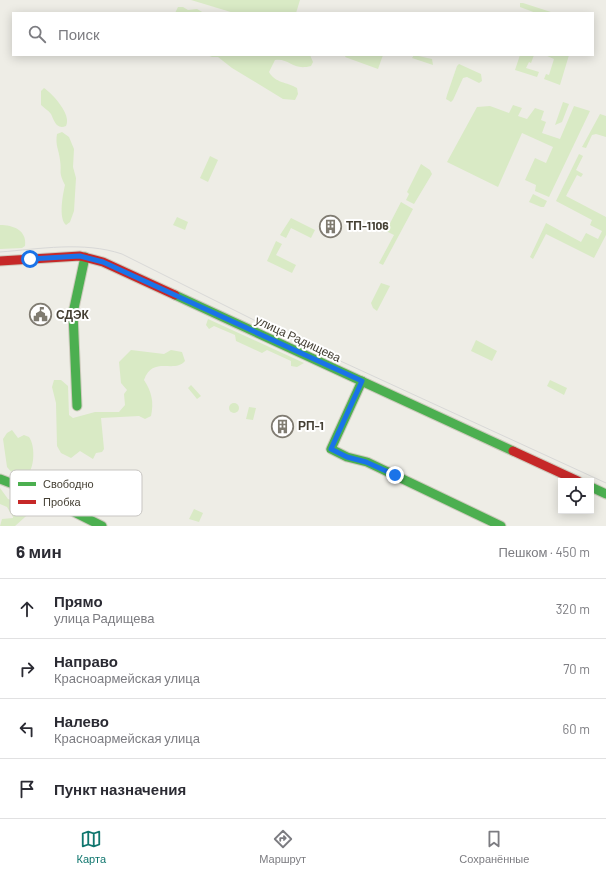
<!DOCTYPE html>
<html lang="ru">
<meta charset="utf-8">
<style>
:root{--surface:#fff;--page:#f7f7f7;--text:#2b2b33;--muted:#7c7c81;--line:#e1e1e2;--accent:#0f766e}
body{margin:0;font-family:Barlow,sans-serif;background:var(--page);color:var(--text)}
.controls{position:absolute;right:12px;bottom:12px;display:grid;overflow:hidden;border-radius:0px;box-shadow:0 2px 10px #0003}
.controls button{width:36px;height:36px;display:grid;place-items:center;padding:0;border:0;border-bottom:1px solid var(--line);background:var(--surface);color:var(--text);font:20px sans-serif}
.stop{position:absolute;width:12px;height:12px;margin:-9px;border:3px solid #1a73e8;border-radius:50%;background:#fff}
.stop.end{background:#1a73e8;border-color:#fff;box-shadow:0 1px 4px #0008}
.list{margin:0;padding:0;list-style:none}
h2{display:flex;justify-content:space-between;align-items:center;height:52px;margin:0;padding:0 16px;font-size:17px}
h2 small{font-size:13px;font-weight:400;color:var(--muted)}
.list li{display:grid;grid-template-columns:26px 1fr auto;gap:12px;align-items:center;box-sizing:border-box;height:60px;padding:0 16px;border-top:1px solid var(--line)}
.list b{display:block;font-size:15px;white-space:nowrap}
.list p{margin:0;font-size:13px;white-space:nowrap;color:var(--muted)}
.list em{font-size:13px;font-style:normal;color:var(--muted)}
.icon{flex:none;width:22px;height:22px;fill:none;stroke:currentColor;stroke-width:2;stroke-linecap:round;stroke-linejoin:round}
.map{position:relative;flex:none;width:606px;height:526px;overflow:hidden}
.search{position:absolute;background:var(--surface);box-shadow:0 2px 10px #0003;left:12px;right:12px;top:12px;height:44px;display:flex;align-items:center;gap:10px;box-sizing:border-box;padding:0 14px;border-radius:0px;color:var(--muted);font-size:15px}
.sheet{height:292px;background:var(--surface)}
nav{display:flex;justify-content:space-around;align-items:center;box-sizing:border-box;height:56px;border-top:1px solid var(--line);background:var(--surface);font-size:11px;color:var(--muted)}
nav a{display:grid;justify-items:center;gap:2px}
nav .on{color:var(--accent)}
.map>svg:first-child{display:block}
.green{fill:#d9eac5}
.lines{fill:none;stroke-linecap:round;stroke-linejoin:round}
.fast-casing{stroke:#cecbbd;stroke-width:11}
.jam-casing{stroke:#cecbbd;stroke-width:11}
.fast{stroke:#4caf50;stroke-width:9}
.jam{stroke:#c62828;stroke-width:9}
.tram{stroke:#d8d8d7;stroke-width:1}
.route{stroke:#1a73e8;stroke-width:5}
.labels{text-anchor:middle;stroke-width:4;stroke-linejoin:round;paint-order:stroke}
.poi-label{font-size:12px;font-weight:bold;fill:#443f33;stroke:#fff;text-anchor:start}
.street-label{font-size:12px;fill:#443f33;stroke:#fff}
.key{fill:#fff;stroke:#c7c5c2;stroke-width:1}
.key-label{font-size:11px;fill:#443f33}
</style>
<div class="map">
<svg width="606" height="526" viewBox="0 0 606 526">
<rect width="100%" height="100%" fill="#eeede6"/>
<g class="green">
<path d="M191,0H300L296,13H234Z"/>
<path d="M520,3H523L554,13H536L520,7Z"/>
<path d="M178,7H183L188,10L197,9L204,13H175Z"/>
<path d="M207,55H310L313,62L311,66C292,71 290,58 275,60L269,72C275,83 287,82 297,88L298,94L295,100L283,99L232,68L218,57H212Z"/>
<path d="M346,55H383L378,69L345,57Z"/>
<path d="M414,55L432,59L433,65L412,58Z"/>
<path d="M520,55H534L531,63L529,62L526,68L539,72L537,77L515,70Z"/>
<path d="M545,55H569L560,85L544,79L546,74L549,75L554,59Z"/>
<path d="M459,64L481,74L482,81L479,83L467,77L463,78L453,100L451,102L446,99L447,95L457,66Z"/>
<path d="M44,88C53,94 72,115 66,126C56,130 54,120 51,114C48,110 44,108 41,105V91Z"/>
<path d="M563,102L569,104L562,122L555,125Z"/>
<path d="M513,105L522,108L518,116L527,119L535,108L544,111L541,120L546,122L542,133L560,139L574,106L590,111L549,197L535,191L536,185L525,180L535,158L546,163L553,147L522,133L498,187L447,162L477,107L490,106L509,113Z"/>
<path d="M600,114L606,116V137L596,134L592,135L586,148L582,147Z"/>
<path d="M62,132L69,137L74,149L73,167L76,178L74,211L70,222L66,225C58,218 63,194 65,185C58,171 62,173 60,160C59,150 55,145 57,134Z"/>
<path d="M579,154L583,156L576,170L583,174L581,177L577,175L566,196L606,217V235L594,258L546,234L533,259L530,257L546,223L581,242L586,233L598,239L602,231L590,225L592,220L556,201Z"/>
<path d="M210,156L218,160L208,182L200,178Z"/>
<path d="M421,164L430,170L432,174L414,204L406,200L409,194L407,192Z"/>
<path d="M533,194L547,201L544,207H541L529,202Z"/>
<path d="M401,202L413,209L383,265L379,263L394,235L386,231Z"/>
<path d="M177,217L188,222L185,230L173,225Z"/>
<path d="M291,218L315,230L311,238L291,228L286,238L280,235Z"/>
<path d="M0,225C13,225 27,230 25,246L22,248L0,249Z"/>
<path d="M276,241L282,244L276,255L296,265L292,273L267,261Z"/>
<path d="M381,283L390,286L377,311L373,308L371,303Z"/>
<path d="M208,319L304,363L297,367L291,366V361L267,350L262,353L236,341L235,335L214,326L209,329L206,325Z"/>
<path d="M476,340L497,351L492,361L471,351Z"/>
<path d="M131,350L164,354L171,350L182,352L185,361C174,374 153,355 144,380C152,392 154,403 151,416L145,419L139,416L101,418L104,449L102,452L96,453L93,459L80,451L71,458L61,453L57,446L56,403L52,387L54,380H61L68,386L69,415L73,418L95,412H119L125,405L124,394L127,390L121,383L119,362Z"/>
<path d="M550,380L567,388L564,395L547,386Z"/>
<path d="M191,385L201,396L197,399L188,388Z"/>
<circle cx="234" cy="408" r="5"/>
<path d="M249,407L256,408L253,420L246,419Z"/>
<path d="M12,430L18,438L24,435L29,437C36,446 35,474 23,478L14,475L7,467L3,439L7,433Z"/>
<path d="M0,488L8,499L22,504L27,497L33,501L34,509L15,526H0L2,519L13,518V517L7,507L0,504Z"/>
<path d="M194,509L203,513L199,522L189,519Z"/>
</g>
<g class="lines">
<defs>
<g id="fast">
<path d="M175,295L513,451"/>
<path d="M362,381L331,449L347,457L367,462L501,526"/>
<path d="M77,406L73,313L85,257"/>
<path d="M0,479L34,492L102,526"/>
<path d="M591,487L606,494"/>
</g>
<g id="jam">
<path d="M0,261L80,256L103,262L175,295"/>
<path d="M513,451L578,481"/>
</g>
</defs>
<use href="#fast" class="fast-casing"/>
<use href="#jam" class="jam-casing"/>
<use href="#fast" class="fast"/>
<use href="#jam" class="jam"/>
<path class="tram" d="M0,252C40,249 83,241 122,254L286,336L606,483"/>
</g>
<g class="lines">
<path class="route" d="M30,259L80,256L103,262L362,381L331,449L347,457L366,462L395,475"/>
</g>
<defs>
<symbol id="building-ring" viewBox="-11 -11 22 22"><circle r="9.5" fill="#fff" stroke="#807c72" stroke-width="1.5"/><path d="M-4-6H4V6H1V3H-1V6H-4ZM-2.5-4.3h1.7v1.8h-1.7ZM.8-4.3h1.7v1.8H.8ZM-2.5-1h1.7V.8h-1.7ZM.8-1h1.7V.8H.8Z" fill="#807c72"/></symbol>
<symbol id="civic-ring" viewBox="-11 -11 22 22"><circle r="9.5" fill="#fff" stroke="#807c72" stroke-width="1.5"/><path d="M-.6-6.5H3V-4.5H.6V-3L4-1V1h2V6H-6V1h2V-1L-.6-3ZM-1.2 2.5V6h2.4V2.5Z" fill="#807c72"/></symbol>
</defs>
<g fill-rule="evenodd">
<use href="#building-ring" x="318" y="214" width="25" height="25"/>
<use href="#civic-ring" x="28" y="302" width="25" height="25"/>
<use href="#building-ring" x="270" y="414" width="25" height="25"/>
</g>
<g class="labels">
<g class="poi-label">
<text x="346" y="230">ТП-1106</text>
<text x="56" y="319">СДЭК</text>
<text x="298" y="430">РП-1</text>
</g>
<g class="street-label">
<text transform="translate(298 339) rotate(25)" y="4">улица Радищева</text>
</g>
</g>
<rect x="10" y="470" width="132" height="46" rx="6" class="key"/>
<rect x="18" y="482" width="18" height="4" fill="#4caf50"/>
<rect x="18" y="500" width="18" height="4" fill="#c62828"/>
<g class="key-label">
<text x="43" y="488">Свободно</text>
<text x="43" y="506">Пробка</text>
</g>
</svg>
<div class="controls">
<button><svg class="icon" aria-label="locate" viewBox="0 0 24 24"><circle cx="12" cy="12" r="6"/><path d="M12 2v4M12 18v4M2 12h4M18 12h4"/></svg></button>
</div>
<div class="stop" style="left:30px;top:259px"></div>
<div class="stop end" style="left:395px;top:475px"></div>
<div class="search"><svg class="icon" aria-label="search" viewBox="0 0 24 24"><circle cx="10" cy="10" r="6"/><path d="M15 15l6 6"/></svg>Поиск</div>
</div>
<section class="sheet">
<h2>6 мин<small>Пешком · 450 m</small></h2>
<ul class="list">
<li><svg class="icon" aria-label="ahead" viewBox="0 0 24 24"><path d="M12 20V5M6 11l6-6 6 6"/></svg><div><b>Прямо</b><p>улица Радищева</p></div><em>320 m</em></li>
<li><svg class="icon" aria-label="right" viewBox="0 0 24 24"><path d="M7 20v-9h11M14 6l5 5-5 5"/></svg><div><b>Направо</b><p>Красноармейская улица</p></div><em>70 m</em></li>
<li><svg class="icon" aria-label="left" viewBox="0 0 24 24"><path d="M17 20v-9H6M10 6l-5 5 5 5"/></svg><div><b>Налево</b><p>Красноармейская улица</p></div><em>60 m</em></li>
<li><svg class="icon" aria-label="arrive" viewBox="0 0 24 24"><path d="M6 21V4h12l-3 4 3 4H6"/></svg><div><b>Пункт назначения</b></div></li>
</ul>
</section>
<nav>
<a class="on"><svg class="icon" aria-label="map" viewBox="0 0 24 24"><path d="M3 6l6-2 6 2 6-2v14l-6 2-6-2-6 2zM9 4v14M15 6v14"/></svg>Карта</a>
<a><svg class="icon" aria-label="directions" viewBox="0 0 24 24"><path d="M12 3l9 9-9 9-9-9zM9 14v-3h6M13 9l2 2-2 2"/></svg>Маршрут</a>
<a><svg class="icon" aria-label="saved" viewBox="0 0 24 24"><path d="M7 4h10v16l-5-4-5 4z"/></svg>Сохранённые</a>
</nav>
